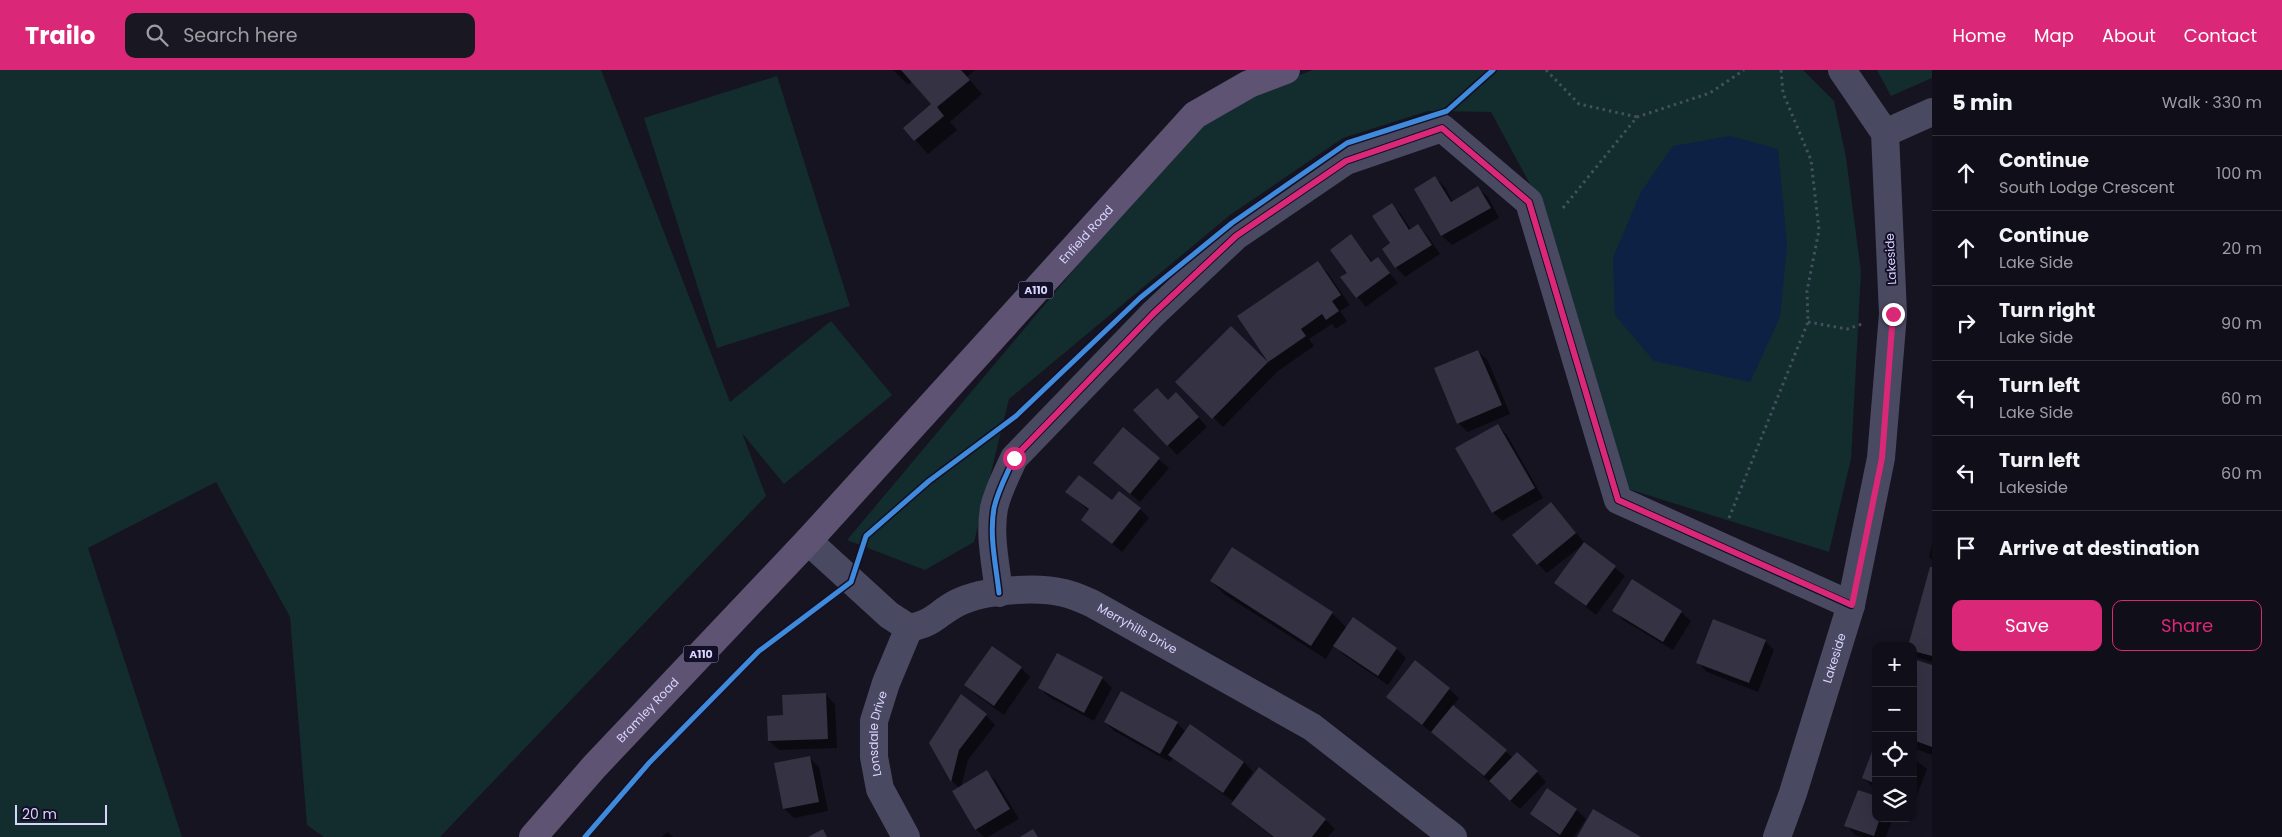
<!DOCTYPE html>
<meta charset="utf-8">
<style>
:root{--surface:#100f19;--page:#191822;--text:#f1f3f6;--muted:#9c9ca2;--line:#302f38;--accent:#db2777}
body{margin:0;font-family:Poppins,sans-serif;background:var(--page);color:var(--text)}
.controls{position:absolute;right:15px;bottom:15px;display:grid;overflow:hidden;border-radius:10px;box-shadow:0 5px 20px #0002}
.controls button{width:45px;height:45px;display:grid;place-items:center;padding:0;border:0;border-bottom:1px solid var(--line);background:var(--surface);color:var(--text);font:25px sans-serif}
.scale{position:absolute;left:15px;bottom:12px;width:92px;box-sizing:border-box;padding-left:5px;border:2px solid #d9d4ff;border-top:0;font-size:14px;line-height:18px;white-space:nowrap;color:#d9d4ff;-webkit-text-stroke:4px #130f26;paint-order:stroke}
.stop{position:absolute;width:15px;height:15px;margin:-11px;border:4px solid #db2777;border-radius:50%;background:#fff}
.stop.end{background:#db2777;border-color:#fff;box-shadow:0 1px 5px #0008}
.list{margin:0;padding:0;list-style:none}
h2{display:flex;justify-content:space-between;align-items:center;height:65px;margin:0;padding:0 20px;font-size:21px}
h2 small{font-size:16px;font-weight:400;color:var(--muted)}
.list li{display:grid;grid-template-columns:32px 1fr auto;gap:15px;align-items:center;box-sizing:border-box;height:75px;padding:0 20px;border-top:1px solid var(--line)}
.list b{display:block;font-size:19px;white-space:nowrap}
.list p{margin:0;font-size:16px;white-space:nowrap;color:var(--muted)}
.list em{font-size:16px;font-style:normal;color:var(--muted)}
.actions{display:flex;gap:10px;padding:15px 20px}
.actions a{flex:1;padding:11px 0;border:1px solid var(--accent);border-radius:10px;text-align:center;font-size:18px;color:var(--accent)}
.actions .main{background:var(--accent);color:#fff}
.icon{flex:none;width:28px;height:28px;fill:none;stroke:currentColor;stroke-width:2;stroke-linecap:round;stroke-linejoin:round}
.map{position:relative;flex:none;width:1932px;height:767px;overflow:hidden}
header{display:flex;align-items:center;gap:30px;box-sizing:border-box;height:70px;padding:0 25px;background:var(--accent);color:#fff}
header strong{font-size:24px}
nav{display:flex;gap:28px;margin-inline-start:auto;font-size:18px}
.search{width:350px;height:45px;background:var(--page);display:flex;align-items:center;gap:12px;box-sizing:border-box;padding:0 18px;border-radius:10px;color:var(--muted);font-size:19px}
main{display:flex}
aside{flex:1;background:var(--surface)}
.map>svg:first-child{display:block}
.green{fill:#132c2d}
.water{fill:#0d2144}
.shadow{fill:#0007}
.building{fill:#343243}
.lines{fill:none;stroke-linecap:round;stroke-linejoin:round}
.path{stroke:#44505f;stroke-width:3;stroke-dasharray:2.5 4;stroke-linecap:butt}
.minor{stroke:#4a4962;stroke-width:28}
.major{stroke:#5e5373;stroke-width:28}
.cycleway-casing{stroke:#130f26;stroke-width:8}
.cycleway{stroke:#408adc;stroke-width:5}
.route{stroke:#db2777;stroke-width:6}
.labels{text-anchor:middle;stroke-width:4;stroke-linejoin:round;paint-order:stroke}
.shield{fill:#130f26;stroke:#9e99be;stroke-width:1}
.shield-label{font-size:11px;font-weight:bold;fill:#d9d4ff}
.street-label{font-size:12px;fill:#d9d4ff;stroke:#130f26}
</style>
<header>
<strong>Trailo</strong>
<div class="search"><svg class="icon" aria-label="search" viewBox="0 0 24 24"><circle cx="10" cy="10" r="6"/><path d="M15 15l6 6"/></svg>Search here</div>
<nav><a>Home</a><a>Map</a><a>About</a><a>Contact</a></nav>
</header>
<main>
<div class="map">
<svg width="1932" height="767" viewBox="0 0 1932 767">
<rect width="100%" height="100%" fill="#161421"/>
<g class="green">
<path d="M0,0H601L730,332L831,251L892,325L784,414L742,363L766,426L440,767H324L307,755L290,547L216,412L88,478L182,767H0Z"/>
<path d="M1313,0H1803L1834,31L1846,87L1861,202L1851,389L1829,482L1625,418L1538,129L1491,42L1428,41L1343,68L1230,145L1009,329L974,472L925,500L847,470L1197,53L1247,25Z"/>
<path d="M1877,0H1932V8L1891,26Z"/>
<path d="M777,6L850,236L717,278L644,48Z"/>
</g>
<path class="water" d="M1730,66L1778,79L1787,175L1780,247L1750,312L1654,291L1615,245L1613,188L1641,122L1673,76Z"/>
<g class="shadow">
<path d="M893,0H975L967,7L982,24L950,52L957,60L928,84L905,59L933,34L913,11L908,15Z"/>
<path d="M1435,108L1445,117L1453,132L1478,118L1488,127L1499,148L1452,175L1442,166L1416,119Z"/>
<path d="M1391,135L1401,144L1411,160L1418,156L1427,165L1440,184L1405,207L1396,197Z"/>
<path d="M1351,166L1373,192L1377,189L1398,213L1366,237L1342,208L1349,203Z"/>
<path d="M1318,193L1327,202L1350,235L1340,241L1347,251L1336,259L1332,254L1309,269L1314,276L1278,301L1223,357L1177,312L1231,257L1271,294L1238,246Z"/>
<path d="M1478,281L1488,291L1510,344L1468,362L1458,353Z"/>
<path d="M1168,332L1186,333L1207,357L1177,385L1135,340Z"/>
<path d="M1498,356L1507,365L1543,428L1502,451L1493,442Z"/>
<path d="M1123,359L1169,398L1140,432L1094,393Z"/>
<path d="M1067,422L1140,439L1149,448L1122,482L1082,450L1089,441Z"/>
<path d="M1551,434L1585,473L1547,503L1538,494Z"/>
<path d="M1585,474L1625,506L1596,545L1556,513Z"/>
<path d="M1932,474V490L1929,487Z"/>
<path d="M1232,479L1332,543L1347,558L1353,549L1397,579L1406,588L1388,615L1344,585L1334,575L1326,589L1225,525L1211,511Z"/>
<path d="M1932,499V592L1918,588L1913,584V576Z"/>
<path d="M1614,540L1681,542L1691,551L1673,580L1623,550Z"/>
<path d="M1765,571L1774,580L1758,622L1707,602L1698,593Z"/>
<path d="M1913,590L1932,597V685L1913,678Z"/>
<path d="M1021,598L1030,607L1004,645L975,624L966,615Z"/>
<path d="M1102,608L1112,618L1094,651L1049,627L1040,618Z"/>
<path d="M1449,619L1459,628L1453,636L1513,688L1537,702L1546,712L1520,739L1433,662L1432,663L1388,627Z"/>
<path d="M826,625L835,634L837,678L779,680L769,671L784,646Z"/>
<path d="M986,645L995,655L968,690L961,717L987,702L996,711L1019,749L988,767H984L976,759L959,718L952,711L930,673Z"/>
<path d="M1105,652L1177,653L1186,662L1244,692L1253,702L1239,722L1241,723L1325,749L1335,759L1328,767H1273L1242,743L1233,734L1234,732L1173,688L1170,692L1114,661Z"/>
<path d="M1876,674V719L1863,708Z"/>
<path d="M809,687L819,697L828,741L794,748L784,739Z"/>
<path d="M1913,688L1927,699L1914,733H1913Z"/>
<path d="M1548,720L1577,740L1586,749L1574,767H1560L1531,744Z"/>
<path d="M1876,748H1893L1886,767H1861L1855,765L1846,755Z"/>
<path d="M668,762L673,767H661Z"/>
</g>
<g class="building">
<path d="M901,0H961L970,10L937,37L944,46L914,71L903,58L931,34Z"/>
<path d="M1435,106L1451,132L1478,116L1491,138L1441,166L1414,119Z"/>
<path d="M1392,133L1409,160L1418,154L1432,175L1395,198L1382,179L1390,173L1372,146Z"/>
<path d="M1351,164L1371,192L1378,187L1390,203L1356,228L1340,207L1347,203L1330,180Z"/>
<path d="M1318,191L1341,225L1332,231L1339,241L1326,250L1322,244L1301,259L1306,266L1268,292L1212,349L1175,312L1231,256L1268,292L1237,246Z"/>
<path d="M1478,280L1502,335L1457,354L1434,298Z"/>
<path d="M1157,318L1168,330L1176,322L1199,347L1167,376L1133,340Z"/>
<path d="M1498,354L1535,418L1492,443L1455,378Z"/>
<path d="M1123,357L1160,388L1130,424L1093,393Z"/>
<path d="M1079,405L1112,430L1119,421L1141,438L1112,474L1081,450L1089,439L1065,422Z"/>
<path d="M1551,432L1576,463L1537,495L1512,465Z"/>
<path d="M1584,472L1616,496L1586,536L1554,513Z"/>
<path d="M1232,477L1333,542L1311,576L1210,511Z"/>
<path d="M1930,497H1932V586L1913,581V576H1908Z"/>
<path d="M1632,509L1682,541L1663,572L1612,541Z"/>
<path d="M1353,547L1397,578L1378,606L1333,576Z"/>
<path d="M1713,549L1766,570L1749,613L1696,593Z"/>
<path d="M992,576L1022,597L994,636L964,615Z"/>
<path d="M1057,583L1103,607L1084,643L1038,618Z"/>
<path d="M1913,589L1932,595V677L1913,670Z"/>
<path d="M1415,590L1450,618L1422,655L1386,627Z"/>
<path d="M1121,621L1178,652L1160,684L1104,652Z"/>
<path d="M826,623L828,669L768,671L767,646L783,645L782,625Z"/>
<path d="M961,624L987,644L959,680L951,712L929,673Z"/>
<path d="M1453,635L1507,680L1484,706L1431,662Z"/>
<path d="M1190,654L1244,692L1223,723L1168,685Z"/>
<path d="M1876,671V714L1862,708Z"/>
<path d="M1517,682L1538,701L1510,731L1489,711Z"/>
<path d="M810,686L819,732L783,739L774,693Z"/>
<path d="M1259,697L1326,749L1312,767H1274L1231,734Z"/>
<path d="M987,700L1010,739L975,760L952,721Z"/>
<path d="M1547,718L1577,739L1560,765L1530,744Z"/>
<path d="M1858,720L1876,726V748H1880L1874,766L1844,756Z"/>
<path d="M1593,739L1641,767H1577Z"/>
<path d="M823,759L827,767H808Z"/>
<path d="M1033,759L1038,767H1020Z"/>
</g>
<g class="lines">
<g class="path">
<path d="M1546,0L1579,34L1637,47"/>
<path d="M1563,138L1637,47L1710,23L1744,0"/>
<path d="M1808,252L1847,259L1862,254"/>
<path d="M1729,448L1808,252L1807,221L1819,160L1811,90L1783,23L1781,0"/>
</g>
<g class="minor">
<path d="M1885,63L1932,42"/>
<path id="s1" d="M808,471L889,545L909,558C935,553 936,544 957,533C983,520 1036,516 1064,523C1074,525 1084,530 1093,534L1312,657L1453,767"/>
<path d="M999,523C996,495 989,466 994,438C998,420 1007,404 1014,388L1153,244L1236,166L1346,91L1442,58L1529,132L1618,430L1851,535"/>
<path id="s2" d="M906,767L880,719L874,687V651L886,613L909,558"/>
<path id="s3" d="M1777,767L1793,723L1851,535L1881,388L1893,244L1885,63L1842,0"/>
</g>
<path class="major" id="s4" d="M533,767L594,697L808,471L1195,45L1249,14L1286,0"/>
<defs>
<g id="cycleway">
<path d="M999,523C996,495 989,466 994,438C998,420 1007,404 1014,388L1153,244L1236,166L1346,91L1442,58L1529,132L1618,430L1851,535"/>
<path d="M585,767L649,693L759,581L851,512L866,466L929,411L1016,346L1140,228L1232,153L1347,73L1447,41L1493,0"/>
</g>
</defs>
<use href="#cycleway" class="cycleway-casing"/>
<use href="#cycleway" class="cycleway"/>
</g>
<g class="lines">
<path class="route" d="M1014,388L1153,244L1236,166L1346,91L1442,58L1529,132L1618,430L1852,535L1882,388L1893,244"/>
</g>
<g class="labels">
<g class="shield">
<rect x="1018.5" y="211.5" width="35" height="17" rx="4"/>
<rect x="683.5" y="575.5" width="35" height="17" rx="4"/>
</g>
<g class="shield-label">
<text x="1036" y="224">A110</text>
<text x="701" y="588">A110</text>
</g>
<g class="street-label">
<text dy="4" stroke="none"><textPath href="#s4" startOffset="818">Enfield Road</textPath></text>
<text transform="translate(1891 189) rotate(-93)" y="4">Lakeside</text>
<text dy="4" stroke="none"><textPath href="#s1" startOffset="379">Merryhills Drive</textPath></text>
<text dy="4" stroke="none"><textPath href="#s3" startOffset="188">Lakeside</textPath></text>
<text dy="4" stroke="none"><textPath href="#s4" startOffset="171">Bramley Road</textPath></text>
<text dy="4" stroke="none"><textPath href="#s2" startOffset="111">Lonsdale Drive</textPath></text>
</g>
</g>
</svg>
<div class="controls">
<button>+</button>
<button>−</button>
<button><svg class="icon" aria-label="locate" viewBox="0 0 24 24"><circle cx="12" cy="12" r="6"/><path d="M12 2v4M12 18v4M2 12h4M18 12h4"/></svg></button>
<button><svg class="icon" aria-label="layers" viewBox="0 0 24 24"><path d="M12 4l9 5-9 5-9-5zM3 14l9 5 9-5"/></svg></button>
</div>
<div class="scale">20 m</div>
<div class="stop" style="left:1014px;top:388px"></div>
<div class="stop end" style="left:1893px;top:244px"></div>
</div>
<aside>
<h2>5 min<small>Walk · 330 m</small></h2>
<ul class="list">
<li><svg class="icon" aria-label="ahead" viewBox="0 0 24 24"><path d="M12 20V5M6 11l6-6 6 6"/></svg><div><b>Continue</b><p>South Lodge Crescent</p></div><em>100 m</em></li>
<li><svg class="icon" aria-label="ahead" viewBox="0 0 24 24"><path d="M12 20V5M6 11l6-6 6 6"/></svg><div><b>Continue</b><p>Lake Side</p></div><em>20 m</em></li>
<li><svg class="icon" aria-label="right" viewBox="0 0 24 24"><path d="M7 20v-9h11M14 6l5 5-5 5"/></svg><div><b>Turn right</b><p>Lake Side</p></div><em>90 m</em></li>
<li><svg class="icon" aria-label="left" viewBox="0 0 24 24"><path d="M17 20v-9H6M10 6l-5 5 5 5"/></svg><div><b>Turn left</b><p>Lake Side</p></div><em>60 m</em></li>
<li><svg class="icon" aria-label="left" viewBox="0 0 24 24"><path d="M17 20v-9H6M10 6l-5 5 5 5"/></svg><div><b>Turn left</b><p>Lakeside</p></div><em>60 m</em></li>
<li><svg class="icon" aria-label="arrive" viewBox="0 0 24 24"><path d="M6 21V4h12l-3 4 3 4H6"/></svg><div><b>Arrive at destination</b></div></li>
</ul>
<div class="actions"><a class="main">Save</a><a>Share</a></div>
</aside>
</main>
